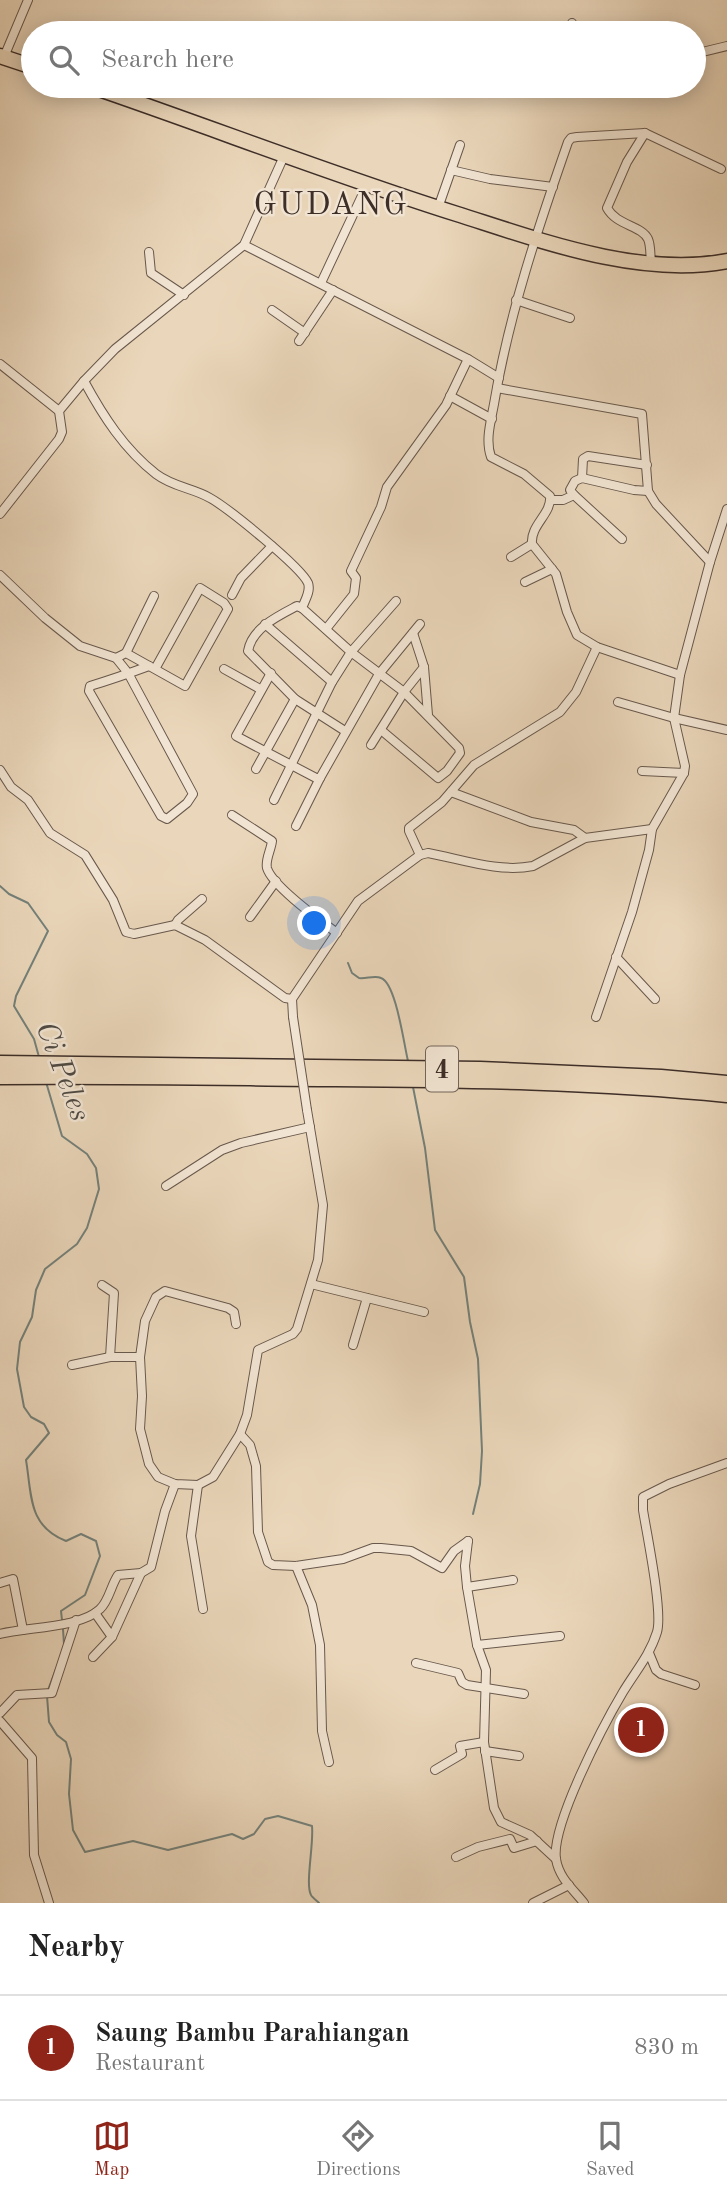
<!DOCTYPE html>
<style>
:root{--surface:#fff;--page:#f2f2f2;--text:#222;--muted:#767676;--line:#e0e0e0;--accent:#8f2418}
body{margin:0;font-family:"Old Standard TT",serif;background:var(--page);color:var(--text)}
.you{position:absolute;left:315px;top:924px;width:24px;height:24px;margin:-18px;border:5px solid #fff;border-radius:50%;background:#1a73e8;box-shadow:0 0 0 10px #1a73e833}
.badge{display:grid;place-items:center;width:46px;height:46px;border-radius:50%;background:var(--accent);color:#fff;font-size:23px;font-weight:700}
.pin{position:absolute;translate:-50% -50%;border:4px solid #fff;box-shadow:0 2px 7px #0006}
.list{margin:0;padding:0;list-style:none}
h2{display:flex;justify-content:space-between;align-items:center;height:91px;margin:0;padding:0 28px;font-size:30px}
h2 small{font-size:23px;font-weight:400;color:var(--muted)}
.list li{display:grid;grid-template-columns:46px 1fr auto;gap:21px;align-items:center;box-sizing:border-box;height:105px;padding:0 28px;border-top:2px solid var(--line)}
.list b{display:block;font-size:26px;white-space:nowrap}
.list p{margin:0;font-size:23px;white-space:nowrap;color:var(--muted)}
.list em{font-size:23px;font-style:normal;color:var(--muted)}
.icon{flex:none;width:38px;height:38px;fill:none;stroke:currentColor;stroke-width:2;stroke-linecap:round;stroke-linejoin:round}
.map{position:relative;flex:none;width:727px;height:1903px;overflow:hidden}
.search{position:absolute;background:var(--surface);box-shadow:0 4px 18px #0003;left:21px;right:21px;top:21px;height:77px;display:flex;align-items:center;gap:18px;box-sizing:border-box;padding:0 24px;border-radius:38px;color:var(--muted);font-size:26px}
.sheet{height:196px;background:var(--surface)}
nav{display:flex;justify-content:space-around;align-items:center;box-sizing:border-box;height:98px;border-top:2px solid var(--line);background:var(--surface);font-size:19px;color:var(--muted)}
nav a{display:grid;justify-items:center;gap:4px}
nav .on{color:var(--accent)}
.map>svg:first-child{display:block}
.lines{fill:none;stroke-linecap:round;stroke-linejoin:round}
.stream{stroke:#74817a;stroke-width:2}
.street-casing{stroke:#68584c;stroke-width:10}
.highway-casing{stroke:#3d2e28;stroke-width:17}
.street{stroke:#f1e4d2;stroke-width:8}
.highway{stroke:#ead6ba;stroke-width:14}
.street-bridge-casing{stroke:#68584c;stroke-width:10;stroke-linecap:butt}
.street-bridge{stroke:#f1e4d2;stroke-width:8}
.labels{text-anchor:middle;stroke-width:5;stroke-linejoin:round;paint-order:stroke}
.shield{fill:#f1e4d2;stroke:#73655b;stroke-width:2}
.shield-label{font-size:26px;font-weight:bold;fill:#3d2e28}
.water-label{font-size:30px;font-style:italic;fill:#4f4a43;stroke:#f1e4d2}
.quarter-label{font-size:32px;letter-spacing:2px;fill:#3d2e28;stroke:#f1e4d2}
</style>
<div class="map">
<svg width="727" height="1903" viewBox="0 0 727 1903">
<rect width="100%" height="100%" fill="#ead6ba"/>
<filter id="stains"><feTurbulence type="fractalNoise" baseFrequency=".00286" numOctaves="4"/><feColorMatrix values="0 0 0 0 .2 0 0 0 0 .09 0 0 0 0 .02 0 0 0 .5 -.17"/></filter>
<radialGradient id="worn" r=".72"><stop offset=".6" stop-color="#630" stop-opacity="0"/><stop offset="1" stop-color="#630" stop-opacity=".3"/></radialGradient>
<g class="lines">
<g class="stream">
<path d="M0,886L9,894L28,903L48,931L16,996L14,1006L34,1039L39,1057"/>
<path d="M348,963L352,973L359,978C366,979 375,975 381,978C396,983 404,1045 408,1061"/>
<path d="M46,1082L62,1136L87,1154L96,1168L99,1189L87,1228L77,1244L45,1269L36,1290L32,1317L20,1342L17,1369L24,1407L31,1417L44,1424L49,1433L26,1460C32,1496 28,1526 66,1541L81,1534L96,1541L100,1556L85,1595L61,1611L62,1620"/>
<path d="M413,1087L425,1148L435,1230L464,1277L470,1322L478,1359L482,1451L480,1484L473,1514"/>
<path d="M63,1629L64,1644"/>
<path d="M48,1690L56,1669"/>
<path d="M47,1696L49,1722L57,1735L66,1742L71,1759L69,1794L73,1830L85,1852L133,1841L168,1850L232,1834L243,1839L254,1834L265,1819L278,1816L312,1826C314,1844 305,1884 311,1895C311,1896 318,1902 319,1903"/>
</g>
<defs>
<g id="street">
<path d="M572,23V33"/>
<path d="M694,54L727,46"/>
<path d="M4,57L28,0"/>
<path d="M512,87L531,86"/>
<path d="M645,133L577,137L571,138L568,142C538,228 509,314 494,404C491,421 485,440 491,457L524,474L550,496C552,514 530,525 532,544L556,574L567,612L577,635L597,647L680,675"/>
<path d="M451,170L490,179L553,187"/>
<path d="M438,208L460,145"/>
<path d="M244,245L468,359L499,378"/>
<path d="M149,252L151,273L184,295"/>
<path d="M651,262C650,255 651,246 648,239C641,225 617,226 607,208L627,162L645,133L721,169"/>
<path d="M321,283L367,185"/>
<path d="M516,300L570,318"/>
<path d="M272,310L305,333"/>
<path d="M299,341L333,290"/>
<path d="M0,364L59,411"/>
<path d="M84,381C103,416 124,449 156,474C173,487 193,488 210,498C228,508 301,567 308,583C311,591 305,600 302,608L351,652L404,692L459,748L460,753L447,771L438,778L381,730"/>
<path d="M497,388L642,414L648,491L656,504L710,562"/>
<path d="M450,396L492,419"/>
<path d="M582,478L583,459L588,456L647,465"/>
<path d="M574,495L622,539"/>
<path d="M551,500H563L574,495L570,490L575,481L582,478L634,490L648,491"/>
<path d="M0,514L59,439L62,432L59,411L84,381L115,349L244,245L284,156"/>
<path d="M511,557L532,544"/>
<path d="M0,575L45,618L80,646L116,658L126,653L185,686L228,609L224,603L200,588L155,669"/>
<path d="M525,582L552,569"/>
<path d="M232,595L241,578L272,546"/>
<path d="M302,608L297,606C278,616 252,628 248,651L295,699L345,731"/>
<path d="M265,624L332,682"/>
<path d="M326,629L354,594L356,578L351,571L381,507L387,487L446,405L468,359"/>
<path d="M413,633L424,667L428,715"/>
<path d="M126,653L154,596"/>
<path d="M116,658L128,673L193,794L187,803L167,819L161,816L89,691L90,686C110,680 130,673 149,666"/>
<path d="M224,669L260,689"/>
<path d="M271,673L236,736L318,779L320,778L379,674L420,624"/>
<path d="M618,702L674,718L727,730"/>
<path d="M371,745L404,692L424,667"/>
<path d="M256,769L295,699"/>
<path d="M0,770L11,787L28,800L50,833L85,855L113,900L126,932L134,934L175,925L205,940L285,998L292,999"/>
<path d="M642,771L684,773"/>
<path d="M451,792L531,822L574,830L585,838"/>
<path d="M274,800L332,682L351,652L396,601"/>
<path d="M232,815L272,841C271,850 265,860 267,868C272,886 321,921 337,933"/>
<path d="M296,826L320,778"/>
<path d="M420,855L409,831V828L442,802L474,765L560,712L576,692L597,647"/>
<path d="M250,917L276,881"/>
<path d="M175,925L178,920L202,899"/>
<path d="M616,957L655,999"/>
<path d="M293,1017L292,999L358,901L420,855L428,853C461,859 499,873 533,866L585,838L652,829"/>
<path d="M596,1017L632,912L649,850L652,829L684,773L685,766L674,718L680,675L710,562L727,509"/>
<path d="M166,1186L222,1150L241,1143L310,1127"/>
<path d="M311,1284L424,1312"/>
<path d="M102,1285L114,1293L110,1357"/>
<path d="M236,1324L234,1312L228,1308L165,1291L156,1297L145,1321L140,1357L142,1396L140,1429L149,1464L158,1477L175,1484L198,1485L213,1477L240,1434L247,1415L258,1350L293,1334L297,1329L318,1260L323,1205L307,1110"/>
<path d="M353,1345L367,1298"/>
<path d="M72,1365L110,1357H140"/>
<path d="M240,1434L250,1445L256,1466L258,1532L268,1562L273,1565L296,1566L343,1559L373,1548H381L411,1551L442,1568L454,1551L468,1541"/>
<path d="M198,1485L191,1536L203,1609"/>
<path d="M468,1541L465,1566L467,1587L477,1645L486,1670L484,1742L494,1808L501,1822L530,1835L556,1859"/>
<path d="M296,1566L312,1605L320,1645L322,1731L329,1762"/>
<path d="M0,1583L13,1579L23,1630"/>
<path d="M467,1587L513,1580"/>
<path d="M95,1613L112,1637"/>
<path d="M0,1634C26,1627 81,1628 100,1609C109,1601 111,1585 118,1575L141,1573L151,1567L165,1511L175,1484"/>
<path d="M477,1645L560,1636"/>
<path d="M649,1653L656,1670L661,1674L695,1685"/>
<path d="M93,1657L112,1637L141,1573"/>
<path d="M416,1663L458,1673L462,1682L467,1685L524,1694"/>
<path d="M0,1713L17,1695L52,1693L76,1620"/>
<path d="M0,1721L32,1758L34,1855L49,1903"/>
<path d="M485,1751L519,1756"/>
<path d="M435,1770L462,1754L460,1746L484,1742"/>
<path d="M456,1857L478,1847L510,1839L514,1848L537,1841"/>
<path d="M533,1903L569,1885"/>
<path d="M584,1903C573,1889 559,1878 556,1859C551,1825 604,1724 623,1692C635,1672 650,1655 657,1632C663,1612 647,1535 643,1510V1497L669,1484L727,1463"/>
</g>
<g id="highway">
<path d="M0,56L33,67"/>
<path d="M90,86C213,128 333,175 457,214C539,240 640,278 727,261"/>
<path d="M0,1063L480,1069L661,1077L727,1083"/>
<path d="M0,1077C112,1076 223,1078 335,1079C466,1080 597,1082 727,1095"/>
</g>
</defs>
<use href="#street" class="street-casing"/>
<use href="#highway" class="highway-casing"/>
<use href="#street" class="street"/>
<use href="#highway" class="highway"/>
<defs>
<path id="street-bridge" d="M293,1017L307,1110"/>
</defs>
<use href="#street-bridge" class="street-bridge-casing"/>
<use href="#street-bridge" class="street-bridge"/>
</g>
<g class="labels">
<rect class="shield" x="426" y="1046.5" width="32" height="45" rx="5"/>
<g class="shield-label">
<text x="442" y="1078">4</text>
</g>
<g class="water-label">
<text transform="translate(64 1071) rotate(69)" y="10">Ci Peles</text>
</g>
<g class="quarter-label">
<text x="331" y="214">GUDANG</text>
</g>
</g>
<rect width="100%" height="100%" filter="url(#stains)"/>
<rect width="100%" height="100%" fill="url(#worn)"/>
</svg>
<div class="you"></div>
<div class="pin badge" style="left:641px;top:1730px">1</div>
<div class="search"><svg class="icon" aria-label="search" viewBox="0 0 24 24"><circle cx="10" cy="10" r="6"/><path d="M15 15l6 6"/></svg>Search here</div>
</div>
<section class="sheet">
<h2>Nearby<small></small></h2>
<ul class="list">
<li><span class="badge">1</span><div><b>Saung Bambu Parahiangan</b><p>Restaurant</p></div><em>830 m</em></li>
</ul>
</section>
<nav>
<a class="on"><svg class="icon" aria-label="map" viewBox="0 0 24 24"><path d="M3 6l6-2 6 2 6-2v14l-6 2-6-2-6 2zM9 4v14M15 6v14"/></svg>Map</a>
<a><svg class="icon" aria-label="directions" viewBox="0 0 24 24"><path d="M12 3l9 9-9 9-9-9zM9 14v-3h6M13 9l2 2-2 2"/></svg>Directions</a>
<a><svg class="icon" aria-label="saved" viewBox="0 0 24 24"><path d="M7 4h10v16l-5-4-5 4z"/></svg>Saved</a>
</nav>
